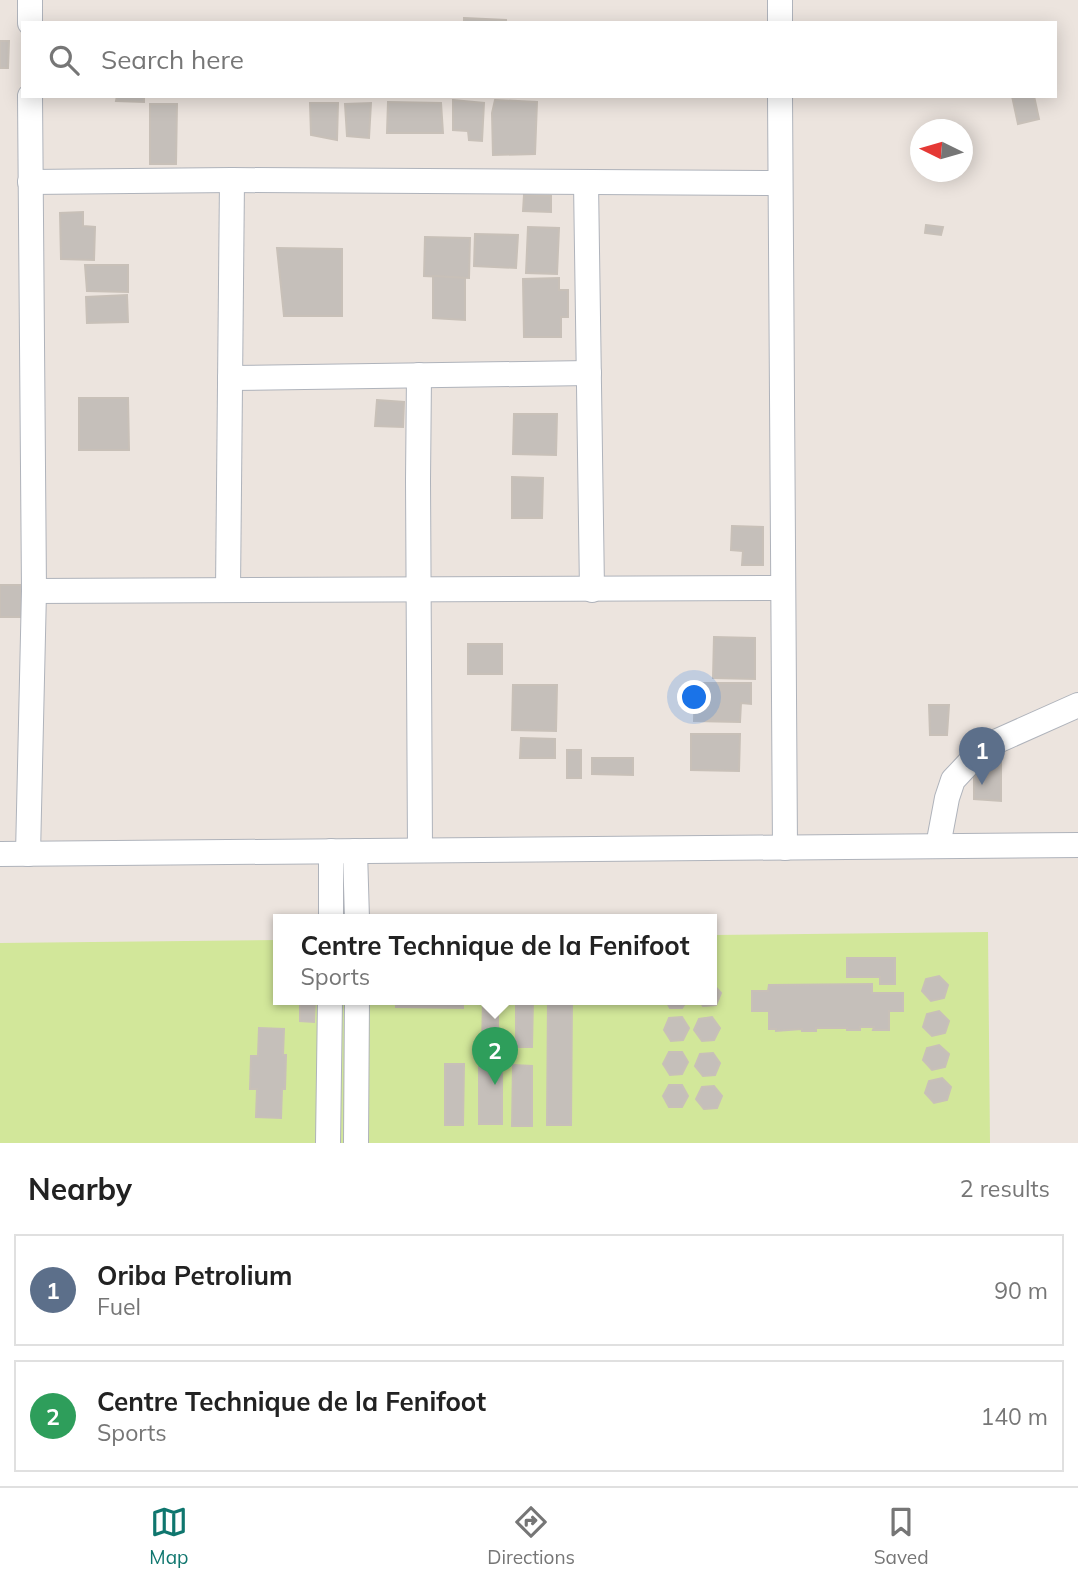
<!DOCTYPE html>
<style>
:root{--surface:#fff;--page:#f2f2f2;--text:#222;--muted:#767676;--line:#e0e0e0;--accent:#0f766e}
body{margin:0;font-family:Mulish,sans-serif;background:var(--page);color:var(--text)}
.compass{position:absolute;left:910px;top:119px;width:63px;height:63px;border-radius:50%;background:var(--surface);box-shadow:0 4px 18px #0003;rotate:275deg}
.you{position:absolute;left:695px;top:698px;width:24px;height:24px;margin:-18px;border:5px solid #fff;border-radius:50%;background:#1a73e8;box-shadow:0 0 0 10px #1a73e833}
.badge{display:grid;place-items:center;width:46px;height:46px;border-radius:50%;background:var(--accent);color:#fff;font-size:23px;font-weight:700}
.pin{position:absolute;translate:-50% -58px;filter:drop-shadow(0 2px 4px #0008)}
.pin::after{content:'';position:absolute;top:37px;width:24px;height:21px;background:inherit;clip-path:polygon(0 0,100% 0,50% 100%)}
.popup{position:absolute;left:273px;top:914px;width:444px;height:91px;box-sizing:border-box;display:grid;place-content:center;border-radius:0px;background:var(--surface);filter:drop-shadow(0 2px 5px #0005);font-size:23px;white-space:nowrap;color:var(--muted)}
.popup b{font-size:26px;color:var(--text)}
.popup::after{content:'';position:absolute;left:50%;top:100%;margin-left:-14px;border:14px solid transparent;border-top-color:var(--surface)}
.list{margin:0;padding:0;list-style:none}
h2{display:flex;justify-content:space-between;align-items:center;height:91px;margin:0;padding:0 28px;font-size:30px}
h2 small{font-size:23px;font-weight:400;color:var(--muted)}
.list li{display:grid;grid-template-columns:46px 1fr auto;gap:21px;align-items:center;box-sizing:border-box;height:112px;margin:0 14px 14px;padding:0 14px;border:2px solid var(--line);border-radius:0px}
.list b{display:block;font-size:26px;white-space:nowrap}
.list p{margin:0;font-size:23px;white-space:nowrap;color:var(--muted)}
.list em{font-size:23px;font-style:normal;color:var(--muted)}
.icon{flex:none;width:38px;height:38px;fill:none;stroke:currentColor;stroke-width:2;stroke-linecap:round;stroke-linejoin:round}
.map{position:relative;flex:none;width:1078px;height:1143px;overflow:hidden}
.search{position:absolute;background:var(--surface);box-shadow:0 4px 18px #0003;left:21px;right:21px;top:21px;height:77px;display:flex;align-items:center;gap:18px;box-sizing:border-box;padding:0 24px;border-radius:0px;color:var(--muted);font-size:26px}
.sheet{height:343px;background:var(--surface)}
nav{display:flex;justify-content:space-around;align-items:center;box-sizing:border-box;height:98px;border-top:2px solid var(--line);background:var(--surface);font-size:19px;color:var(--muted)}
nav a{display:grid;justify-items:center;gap:4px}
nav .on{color:var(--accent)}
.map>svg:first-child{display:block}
.pitch{fill:#d2e79a}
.building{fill:#c5bfba;stroke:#c8c0b8;stroke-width:2}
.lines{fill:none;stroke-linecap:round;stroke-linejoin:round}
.minor-casing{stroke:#afb3bb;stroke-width:26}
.minor{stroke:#fff;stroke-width:24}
</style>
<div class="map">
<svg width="1078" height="1143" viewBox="0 0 1078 1143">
<rect width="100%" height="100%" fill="#ece4de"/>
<path class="pitch" d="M988,932L990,1143H0V943L278,940V999H712V935Z"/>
<g class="building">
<path d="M464,18L506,20V23H464Z"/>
<path d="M0,41H9L8,68H0Z"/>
<path d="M117,96H144V102L116,101Z"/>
<path d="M1012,96H1034L1039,119L1018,124Z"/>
<path d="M453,100L484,103L482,141L469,140L468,131L453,130Z"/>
<path d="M495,100L537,102L535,154L493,155L492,113Z"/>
<path d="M388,102L441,103L443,133H387Z"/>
<path d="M310,103H338L337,140L311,135Z"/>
<path d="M371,103L369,138L347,136L345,104Z"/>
<path d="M150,104H177L176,164H150Z"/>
<path d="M524,195L551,196V212L523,211Z"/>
<path d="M83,212V226L95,227L94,260L61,259L60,213Z"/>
<path d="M926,225L943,227L941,235L925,233Z"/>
<path d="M528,227L559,228L557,274L526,273Z"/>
<path d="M475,234L518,235L516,268L474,266Z"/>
<path d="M425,237L470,238L469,278L424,276Z"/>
<path d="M277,248L342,249V316H284Z"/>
<path d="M85,265H128V292L87,291Z"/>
<path d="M433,276L465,278V320L433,318Z"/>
<path d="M559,278V290H568V317H561V337H524L523,279Z"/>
<path d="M127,295L128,322L87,323L86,297Z"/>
<path d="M79,398H128L129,450H79Z"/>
<path d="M377,400L404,402L403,427L375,426Z"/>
<path d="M514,414H557L556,455L513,454Z"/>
<path d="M512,477L543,478L542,518H512Z"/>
<path d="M732,526L763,527V565H742L743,551L731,550Z"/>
<rect x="0" y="585" width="24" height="32"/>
<path d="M714,637L755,638V679L713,678Z"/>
<rect x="468" y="644" width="34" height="30"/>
<path d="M695,683H751V704L741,703L740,722L694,721Z"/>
<path d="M513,685H557L556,731L512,730Z"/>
<path d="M929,705H949L947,735H930Z"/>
<path d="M691,734H740L739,771L691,770Z"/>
<path d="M521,738L555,739V758H520Z"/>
<rect x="567" y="750" width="14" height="28"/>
<path d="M592,758H633V775L592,774Z"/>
<path d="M974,760H1001V801L974,799Z"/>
<path d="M847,958H895V984H880V977H847Z"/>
<path d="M939,976L948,985L944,998L931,1001L922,991L926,979Z"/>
<path d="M712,983L721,993L716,1005L703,1006L698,999H712Z"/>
<path d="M872,984V993H903V1011H889V1030H873L874,1027H860V1030H847V1028H816V1031H802V1029L776,1031V1029H769V1011H752V991H768L769,985Z"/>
<path d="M300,999H315L314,1022L300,1021Z"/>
<path d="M396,999H463V1008L396,1007Z"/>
<path d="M483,999H498V1047H482Z"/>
<path d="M516,999H533L532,1047H516Z"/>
<path d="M548,999H572L571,1125H547Z"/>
<path d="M665,999H688L682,1008H670Z"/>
<path d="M939,1011L949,1021L945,1033L932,1036L923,1027L927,1014Z"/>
<path d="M682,1017L689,1028L683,1040L671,1041L664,1030L669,1018Z"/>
<path d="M712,1017L720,1028L714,1040L702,1041L694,1030L699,1019Z"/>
<path d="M259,1028L284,1029L283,1055H286L285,1089H282L281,1118L256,1117L257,1089H250L251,1056H258Z"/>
<path d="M939,1045L949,1054L945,1067L932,1070L923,1060L927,1048Z"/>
<path d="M669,1052H682L688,1062L682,1074L670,1075L663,1064Z"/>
<path d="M713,1053L720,1063L715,1075L703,1076L695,1066L700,1054Z"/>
<path d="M445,1064H464L463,1125H445Z"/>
<path d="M513,1065L532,1066V1126H512Z"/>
<rect x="479" y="1067" width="23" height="57"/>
<path d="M942,1078L951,1087L947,1100L934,1103L925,1093L929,1081Z"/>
<path d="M669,1085H682L688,1096L682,1107H669L663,1096Z"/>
<path d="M714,1086L722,1096L717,1108L704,1109L696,1099L702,1087Z"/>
</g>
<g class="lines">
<defs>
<g id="minor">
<path d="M780,0V23"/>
<path d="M30,23V0"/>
<path d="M780,96L785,848"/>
<path d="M30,182L232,180L780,183"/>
<path d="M586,182L592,590"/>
<path d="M419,375L418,480L420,850"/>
<path d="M230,378L589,373"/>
<path d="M228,590L232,180"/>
<path d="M34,591L783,588"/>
<path d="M938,846L947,798L953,780L984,747L1078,705"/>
<path d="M331,851V919"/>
<path d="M355,851L357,919"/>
<path d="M0,854L1078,845"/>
<path d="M28,854L34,591L30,96"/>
<path d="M328,1143L330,999"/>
<path d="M356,1143L357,999"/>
</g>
</defs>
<use href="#minor" class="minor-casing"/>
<use href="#minor" class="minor"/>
</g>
</svg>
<svg class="compass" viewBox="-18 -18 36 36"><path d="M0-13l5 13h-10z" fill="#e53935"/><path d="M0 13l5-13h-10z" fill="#767676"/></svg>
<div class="you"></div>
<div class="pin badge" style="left:982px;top:785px;background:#5c6f8a">1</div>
<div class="pin badge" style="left:495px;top:1085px;background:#2e9e5b">2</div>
<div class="popup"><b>Centre Technique de la Fenifoot</b>Sports</div>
<div class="search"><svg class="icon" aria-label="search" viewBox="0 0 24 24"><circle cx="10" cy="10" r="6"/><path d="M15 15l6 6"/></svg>Search here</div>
</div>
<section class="sheet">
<h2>Nearby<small>2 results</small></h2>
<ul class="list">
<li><span class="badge" style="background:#5c6f8a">1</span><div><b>Oriba Petrolium</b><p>Fuel</p></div><em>90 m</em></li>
<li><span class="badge" style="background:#2e9e5b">2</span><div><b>Centre Technique de la Fenifoot</b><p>Sports</p></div><em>140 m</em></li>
</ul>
</section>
<nav>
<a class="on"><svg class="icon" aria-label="map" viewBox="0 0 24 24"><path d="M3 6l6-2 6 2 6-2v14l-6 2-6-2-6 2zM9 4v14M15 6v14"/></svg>Map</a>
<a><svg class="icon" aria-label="directions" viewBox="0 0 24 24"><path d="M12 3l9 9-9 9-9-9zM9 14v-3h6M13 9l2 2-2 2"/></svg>Directions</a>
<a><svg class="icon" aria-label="saved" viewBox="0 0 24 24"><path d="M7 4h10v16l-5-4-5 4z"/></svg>Saved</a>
</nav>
